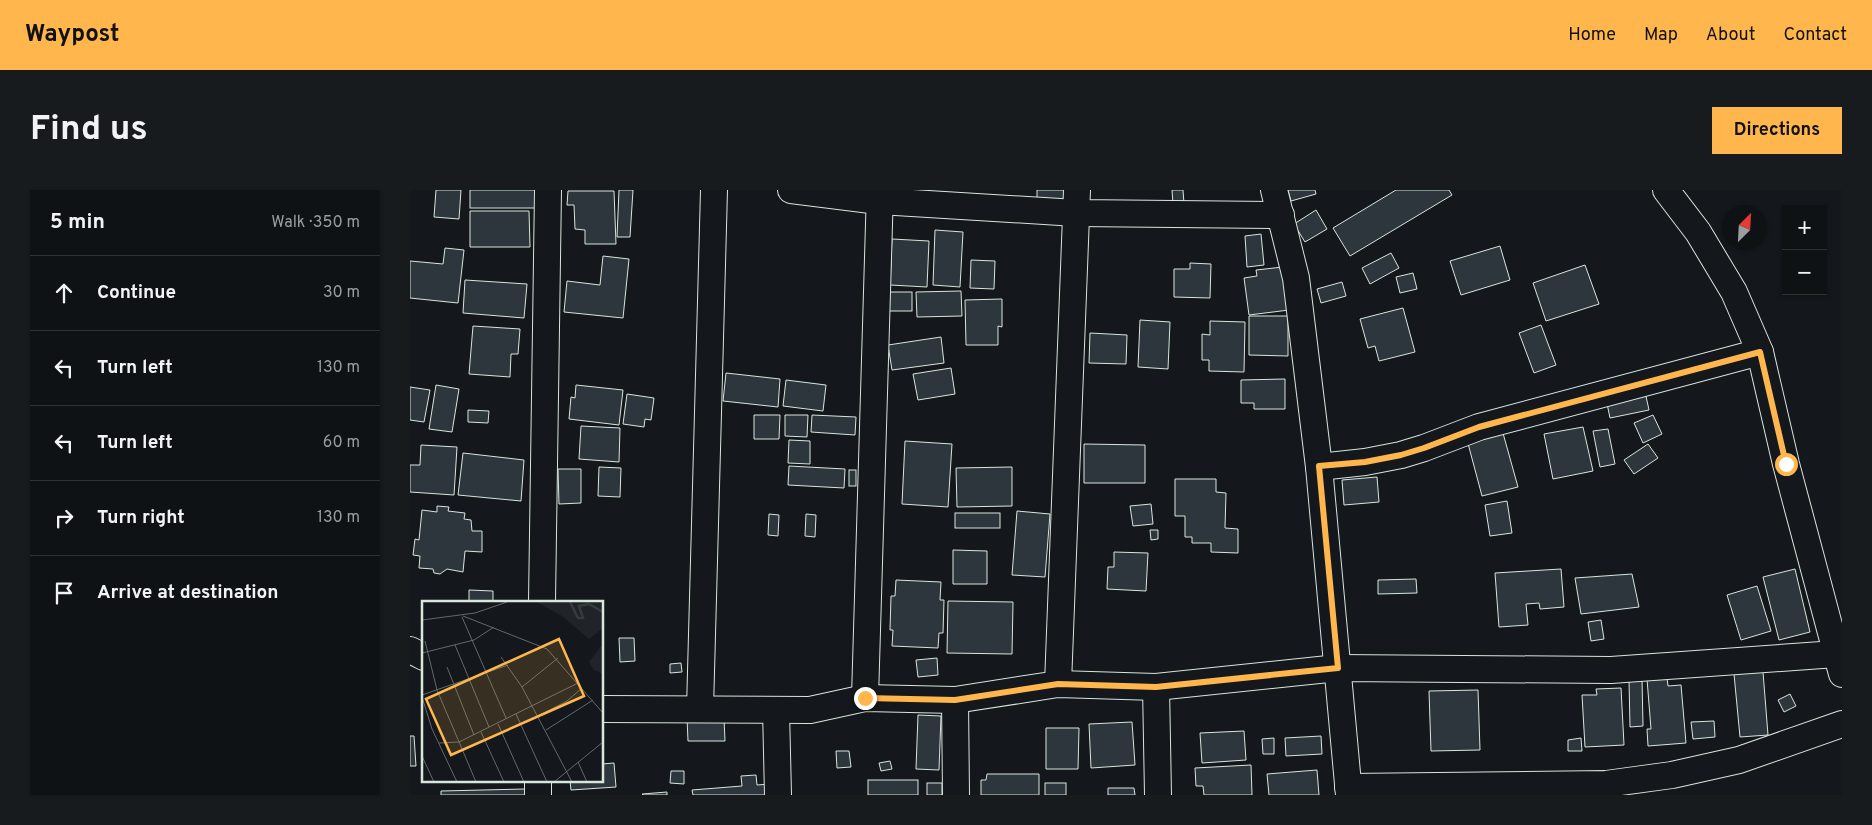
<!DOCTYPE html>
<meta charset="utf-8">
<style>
:root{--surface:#0f1215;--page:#181b1e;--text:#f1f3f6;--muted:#9b9ea0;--line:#2f3234;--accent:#ffb74d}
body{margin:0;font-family:Overpass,sans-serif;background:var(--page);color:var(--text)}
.controls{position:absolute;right:15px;top:15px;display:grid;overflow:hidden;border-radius:0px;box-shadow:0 1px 4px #0004}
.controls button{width:45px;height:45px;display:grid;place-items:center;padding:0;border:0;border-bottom:1px solid var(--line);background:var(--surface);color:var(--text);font:25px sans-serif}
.compass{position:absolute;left:1312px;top:15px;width:45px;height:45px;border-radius:50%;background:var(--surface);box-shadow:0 1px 4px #0004;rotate:24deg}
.stop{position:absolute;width:15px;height:15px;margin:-11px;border:4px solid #ffb74d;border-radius:50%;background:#fff}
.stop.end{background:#ffb74d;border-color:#fff;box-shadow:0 1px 5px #0008}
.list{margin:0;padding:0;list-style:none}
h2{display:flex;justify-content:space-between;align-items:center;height:65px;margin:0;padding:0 20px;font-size:21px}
h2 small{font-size:16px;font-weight:400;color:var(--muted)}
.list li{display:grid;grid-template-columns:32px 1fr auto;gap:15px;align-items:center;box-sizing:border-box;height:75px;padding:0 20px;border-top:1px solid var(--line)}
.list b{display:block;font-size:19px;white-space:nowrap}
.list em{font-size:16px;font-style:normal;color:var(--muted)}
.icon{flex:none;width:28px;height:28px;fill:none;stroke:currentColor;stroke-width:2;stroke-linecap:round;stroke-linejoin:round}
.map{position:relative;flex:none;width:1432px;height:605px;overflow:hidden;border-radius:0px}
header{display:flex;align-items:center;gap:30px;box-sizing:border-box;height:70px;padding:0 25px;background:var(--accent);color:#111}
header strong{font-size:24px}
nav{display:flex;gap:28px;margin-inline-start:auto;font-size:18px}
.intro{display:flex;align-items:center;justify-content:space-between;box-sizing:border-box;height:120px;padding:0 30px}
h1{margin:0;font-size:35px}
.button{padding:12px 22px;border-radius:0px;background:var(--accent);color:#111;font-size:18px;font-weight:700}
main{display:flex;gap:30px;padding:0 30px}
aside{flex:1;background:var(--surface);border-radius:0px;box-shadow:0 1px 4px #0004}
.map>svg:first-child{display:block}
.building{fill:#2c363c;stroke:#d8e6dc}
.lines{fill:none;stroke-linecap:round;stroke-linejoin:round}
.minor-casing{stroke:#d8e6dc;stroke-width:28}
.minor{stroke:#14181c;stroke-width:26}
.route{stroke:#ffb74d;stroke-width:6}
.inset-river{fill:none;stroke:#363b3e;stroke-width:2.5}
.inset-road{fill:none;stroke:#626a69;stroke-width:1}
.view{fill:#ffb74d;fill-opacity:0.15;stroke:#ffb74d;stroke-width:2.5}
.inset-edge{fill:none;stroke:#d8e6dc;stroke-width:2.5}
</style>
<header>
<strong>Waypost</strong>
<nav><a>Home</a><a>Map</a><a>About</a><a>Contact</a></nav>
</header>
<div class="intro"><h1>Find us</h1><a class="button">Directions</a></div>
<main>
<aside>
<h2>5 min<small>Walk · 350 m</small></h2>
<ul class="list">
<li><svg class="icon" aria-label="ahead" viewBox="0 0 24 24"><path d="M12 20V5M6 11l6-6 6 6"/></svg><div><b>Continue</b></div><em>30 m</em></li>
<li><svg class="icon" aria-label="left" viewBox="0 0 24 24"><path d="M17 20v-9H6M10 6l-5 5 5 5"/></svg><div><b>Turn left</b></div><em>130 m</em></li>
<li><svg class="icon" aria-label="left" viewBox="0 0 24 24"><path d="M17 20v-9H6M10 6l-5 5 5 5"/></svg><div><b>Turn left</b></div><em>60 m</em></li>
<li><svg class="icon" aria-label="right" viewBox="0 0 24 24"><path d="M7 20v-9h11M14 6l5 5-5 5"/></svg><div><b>Turn right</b></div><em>130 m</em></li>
<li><svg class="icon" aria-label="arrive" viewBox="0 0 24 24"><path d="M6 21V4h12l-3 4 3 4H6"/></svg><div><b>Arrive at destination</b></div></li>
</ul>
</aside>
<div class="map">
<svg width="1432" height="605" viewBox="0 0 1432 605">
<rect width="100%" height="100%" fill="#14181c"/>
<g class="building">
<path d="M26,0H51L49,29L24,27Z"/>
<rect x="60" y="0" width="65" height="18"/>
<path d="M209,0H223L220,47H207Z"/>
<rect x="627" y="0" width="29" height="11"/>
<path d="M762,0H773L774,14L763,15Z"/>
<path d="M878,0H905L906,4L881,11Z"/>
<path d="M986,0H1039L1042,5L940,66L923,38Z"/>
<path d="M158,1H204L206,54H175V40L165,39L164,15H157Z"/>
<path d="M906,20L917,39L895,52L884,34Z"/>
<path d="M60,21H119L120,57H60Z"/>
<path d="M525,40L553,42L550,97L523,95Z"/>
<path d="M851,44L854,75L837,77L835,46Z"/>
<path d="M482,49L519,51L517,97L480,95Z"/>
<path d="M1090,56L1100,90L1051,105L1040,71Z"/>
<path d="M35,58L54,60L48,113L0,108V71L33,74Z"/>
<path d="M981,63L989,78L960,94L952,78Z"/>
<path d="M193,66L219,69L213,128L154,122L157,91L190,95Z"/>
<path d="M561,70L585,71L584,99L560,98Z"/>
<path d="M780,73L801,74L800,108L764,107V79H780Z"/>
<path d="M1175,75L1189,114L1136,131L1123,93Z"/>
<path d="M873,77L879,120L839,125L834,88L847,86L846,80Z"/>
<path d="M1003,83L1007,99L990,103L986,87Z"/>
<path d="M55,90L117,94L114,128L53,123Z"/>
<path d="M932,92L936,106L911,113L907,99Z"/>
<path d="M551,101L552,126L507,127L506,102Z"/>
<rect x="478" y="102" width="24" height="19"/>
<path d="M592,109V137L588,136V155H556L555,110Z"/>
<path d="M993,118L1005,162L969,171L965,156L958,158L950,129Z"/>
<path d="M839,126H878V166L839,165Z"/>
<path d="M730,130L760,132L758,179L728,177Z"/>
<path d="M800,131L835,132L834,182L799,181V170H792V144L800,145Z"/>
<path d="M1131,135L1146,175L1124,183L1109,143Z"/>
<path d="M63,136L110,139L108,164H101L100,187L59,184Z"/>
<path d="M680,143L717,145L716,174L679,173Z"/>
<path d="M531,147L534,173L482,180L478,155Z"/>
<path d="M541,178L545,204L508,210L503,184Z"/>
<path d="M316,183L370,189L368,217L313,211Z"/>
<path d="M875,189V219H844V213H831V190Z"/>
<path d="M376,190L416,195L413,221L373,216Z"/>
<path d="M26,195L49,199L42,242L19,239Z"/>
<path d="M166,195L213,200L209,235L159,229L161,207L165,208Z"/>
<path d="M0,197L20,200L14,232L0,230Z"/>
<path d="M1234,197L1239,220L1200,228L1195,204Z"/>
<path d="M217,204L244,208L241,230L235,229L234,237L213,234Z"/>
<path d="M58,220L79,221L78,233L58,232Z"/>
<path d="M344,225H370L369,249H344Z"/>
<path d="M375,225H398L397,247L375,246Z"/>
<path d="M402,225L446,227L445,245L401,242Z"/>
<path d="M1243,225L1252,244L1233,253L1224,233Z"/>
<path d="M171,236L210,238L209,272L169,269Z"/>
<path d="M1091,236L1108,297L1072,306L1056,246Z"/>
<path d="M1173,237L1183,281L1143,289L1134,244Z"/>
<path d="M1198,239L1205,274L1190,277L1183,241Z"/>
<path d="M379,250L400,251V274L378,273Z"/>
<path d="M495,251L542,254L538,317L492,314Z"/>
<path d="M674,254L735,255V293H674Z"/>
<path d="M1238,254L1248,268L1224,284L1214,270Z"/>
<path d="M11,255L47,257L44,305L0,302V275H10Z"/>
<path d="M53,263L114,270L111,311L48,305Z"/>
<path d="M379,276L435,279L434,298L378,295Z"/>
<path d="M189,277L211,278L210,307L188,306Z"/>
<path d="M602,277V316L547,317L546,278Z"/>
<path d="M148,279H171V313L149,314Z"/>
<rect x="439" y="280" width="7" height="16"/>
<path d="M967,287L969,312L934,315L932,290Z"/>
<path d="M765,289H806V302L816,303L815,338L828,339V363L801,362V353H782V347H775V326H765Z"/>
<path d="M1097,311L1102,343L1080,346L1075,315Z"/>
<path d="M741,314L743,334L723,336L720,316Z"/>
<path d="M27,316L39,317L38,321L55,323L54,329L61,330L62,341H72V362L55,361L53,382L37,379L30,384L24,383L23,379L9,378L10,366L3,365L5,349L9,350L12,320L27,322Z"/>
<path d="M607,321L640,324L635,387L602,385Z"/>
<rect x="545" y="323" width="45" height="15"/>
<path d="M359,324L369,325L368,346L358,345Z"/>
<path d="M396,324L406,325L405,347L395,346Z"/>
<path d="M740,340H748V349L741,350Z"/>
<path d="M543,360L577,361V394H543Z"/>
<path d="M704,362L738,363L736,401L697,399L698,377H704Z"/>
<path d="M1151,379L1154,417L1130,419L1129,413L1116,414L1118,435L1089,437L1085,383Z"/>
<path d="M1385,379L1400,442L1369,450L1353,387Z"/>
<path d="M1222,384L1229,417L1171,424L1165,388Z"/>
<path d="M1006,389L1007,403L968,404V390Z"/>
<path d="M486,390L531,392L530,410H534L533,443H529L528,458L482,456L483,440H480L481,406H485Z"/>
<path d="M1347,396L1361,441L1331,450L1317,405Z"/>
<path d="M59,400L83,401V412H59Z"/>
<path d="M538,411L603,412L602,464L537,463Z"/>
<path d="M1191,430L1194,449L1181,451L1178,432Z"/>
<path d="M209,448H224L225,471L210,472Z"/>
<path d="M527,468L528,485L508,487L506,470Z"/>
<path d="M271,473L272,482L260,483V474Z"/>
<path d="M1353,482L1358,545L1330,547L1324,484Z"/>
<path d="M1257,488L1258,496L1271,495L1276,553L1238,556L1237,539H1241L1237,489Z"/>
<path d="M1232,489L1233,536L1220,537L1219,490Z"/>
<path d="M1211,498L1214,555L1175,557L1172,505H1187L1186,499Z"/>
<path d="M1068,500L1070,560L1021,561L1019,501Z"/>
<path d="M1380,504L1386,516L1374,522L1368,510Z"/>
<path d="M508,525L531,526L529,580L506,579Z"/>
<path d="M277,528H314L315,551H278Z"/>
<path d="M1304,531L1305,547L1283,549L1281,532Z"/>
<path d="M722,532L725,575L681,578L679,534Z"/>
<path d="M636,538H669L668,579H636Z"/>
<path d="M834,541L836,570L792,573L790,543Z"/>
<path d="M0,546H4L6,576H0Z"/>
<path d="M911,546L912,564L876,566L875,548Z"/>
<path d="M864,548V564H853L852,549Z"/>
<path d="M1171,548L1172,561H1158V550Z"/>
<path d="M426,561H439L441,577L427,578Z"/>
<path d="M480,571L482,579L471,581L469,573Z"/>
<path d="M204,573L206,597L161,600L160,591H192V574Z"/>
<path d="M841,575L842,605H794L793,596H786L785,578Z"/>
<path d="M907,580L909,605H859L857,584Z"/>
<path d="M261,581H274V594L260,593Z"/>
<path d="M577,584H629V605H571V590H576Z"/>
<path d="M346,585L347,595L360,594L361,605H283L282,600L332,596L331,586Z"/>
<rect x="458" y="590" width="50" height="15"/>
<rect x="517" y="593" width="15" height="12"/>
<rect x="635" y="593" width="21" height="12"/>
<path d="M698,598H724L725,605H698Z"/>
<path d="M115,599V605H31V601Z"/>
<path d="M257,602V605H233L232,604Z"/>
</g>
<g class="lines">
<defs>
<g id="minor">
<path d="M381,0L469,11L666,23L871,25"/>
<path d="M864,0L886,88L909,277L939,605"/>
<path d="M1256,0L1288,42L1324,102L1350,162L1376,274L1432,484"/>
<path d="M909,277L955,272L991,265L1014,258L1069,237L1350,162"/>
<path d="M132,412L138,0"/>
<path d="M0,460L14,467"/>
<path d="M648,494L667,0"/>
<path d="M746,497L748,605"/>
<path d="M455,508L470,0"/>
<path d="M545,510L546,605"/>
<path d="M192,519L400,520L455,508L545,510L648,494L746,497L928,478L1201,480L1426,464"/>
<path d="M290,519L304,0"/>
<path d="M366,520L368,605"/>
<path d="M938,597L1196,594L1262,585L1329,570L1432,534"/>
<path d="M128,605V591"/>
</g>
</defs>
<use href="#minor" class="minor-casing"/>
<use href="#minor" class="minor"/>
</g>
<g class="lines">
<path class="route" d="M455,508L545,510L648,494L746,497L928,478L909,276L955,272L991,265L1014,258L1069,237L1350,162L1376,274"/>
</g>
<g transform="translate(12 411)">
<rect width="181" height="181" fill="#14181c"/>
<path d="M115,1H181V27L167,38L140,15ZM179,45L181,47V73L172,69L167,61Z" fill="#202428"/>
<path class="inset-river" d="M148,1L156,17H161L157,5L167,3L181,11"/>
<path class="inset-road" d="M41,15L125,48L181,112M40,16L84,117M0,19L53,12L85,1M3,40L15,89L54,181M33,44L67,126M0,52L52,39L72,26M79,56L100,86L150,181M25,66L52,134M100,86L136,57M0,94L86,64M0,96L10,128L35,181M94,113L125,181M116,115L145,100L160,87M76,123L102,181M124,129L171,99M59,131L82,181M17,142L37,141L156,82M0,155L12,181M156,161L165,181M132,181L181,141"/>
<path class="view" d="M137,38L162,95L29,154L4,98Z"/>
<rect width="181" height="181" class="inset-edge"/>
</g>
</svg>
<div class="controls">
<button>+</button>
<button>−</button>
</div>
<svg class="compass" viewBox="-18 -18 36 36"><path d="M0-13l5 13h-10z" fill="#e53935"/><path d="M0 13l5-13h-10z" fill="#9b9ea0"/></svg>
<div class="stop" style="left:1376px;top:274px"></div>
<div class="stop end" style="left:455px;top:508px"></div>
</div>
</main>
